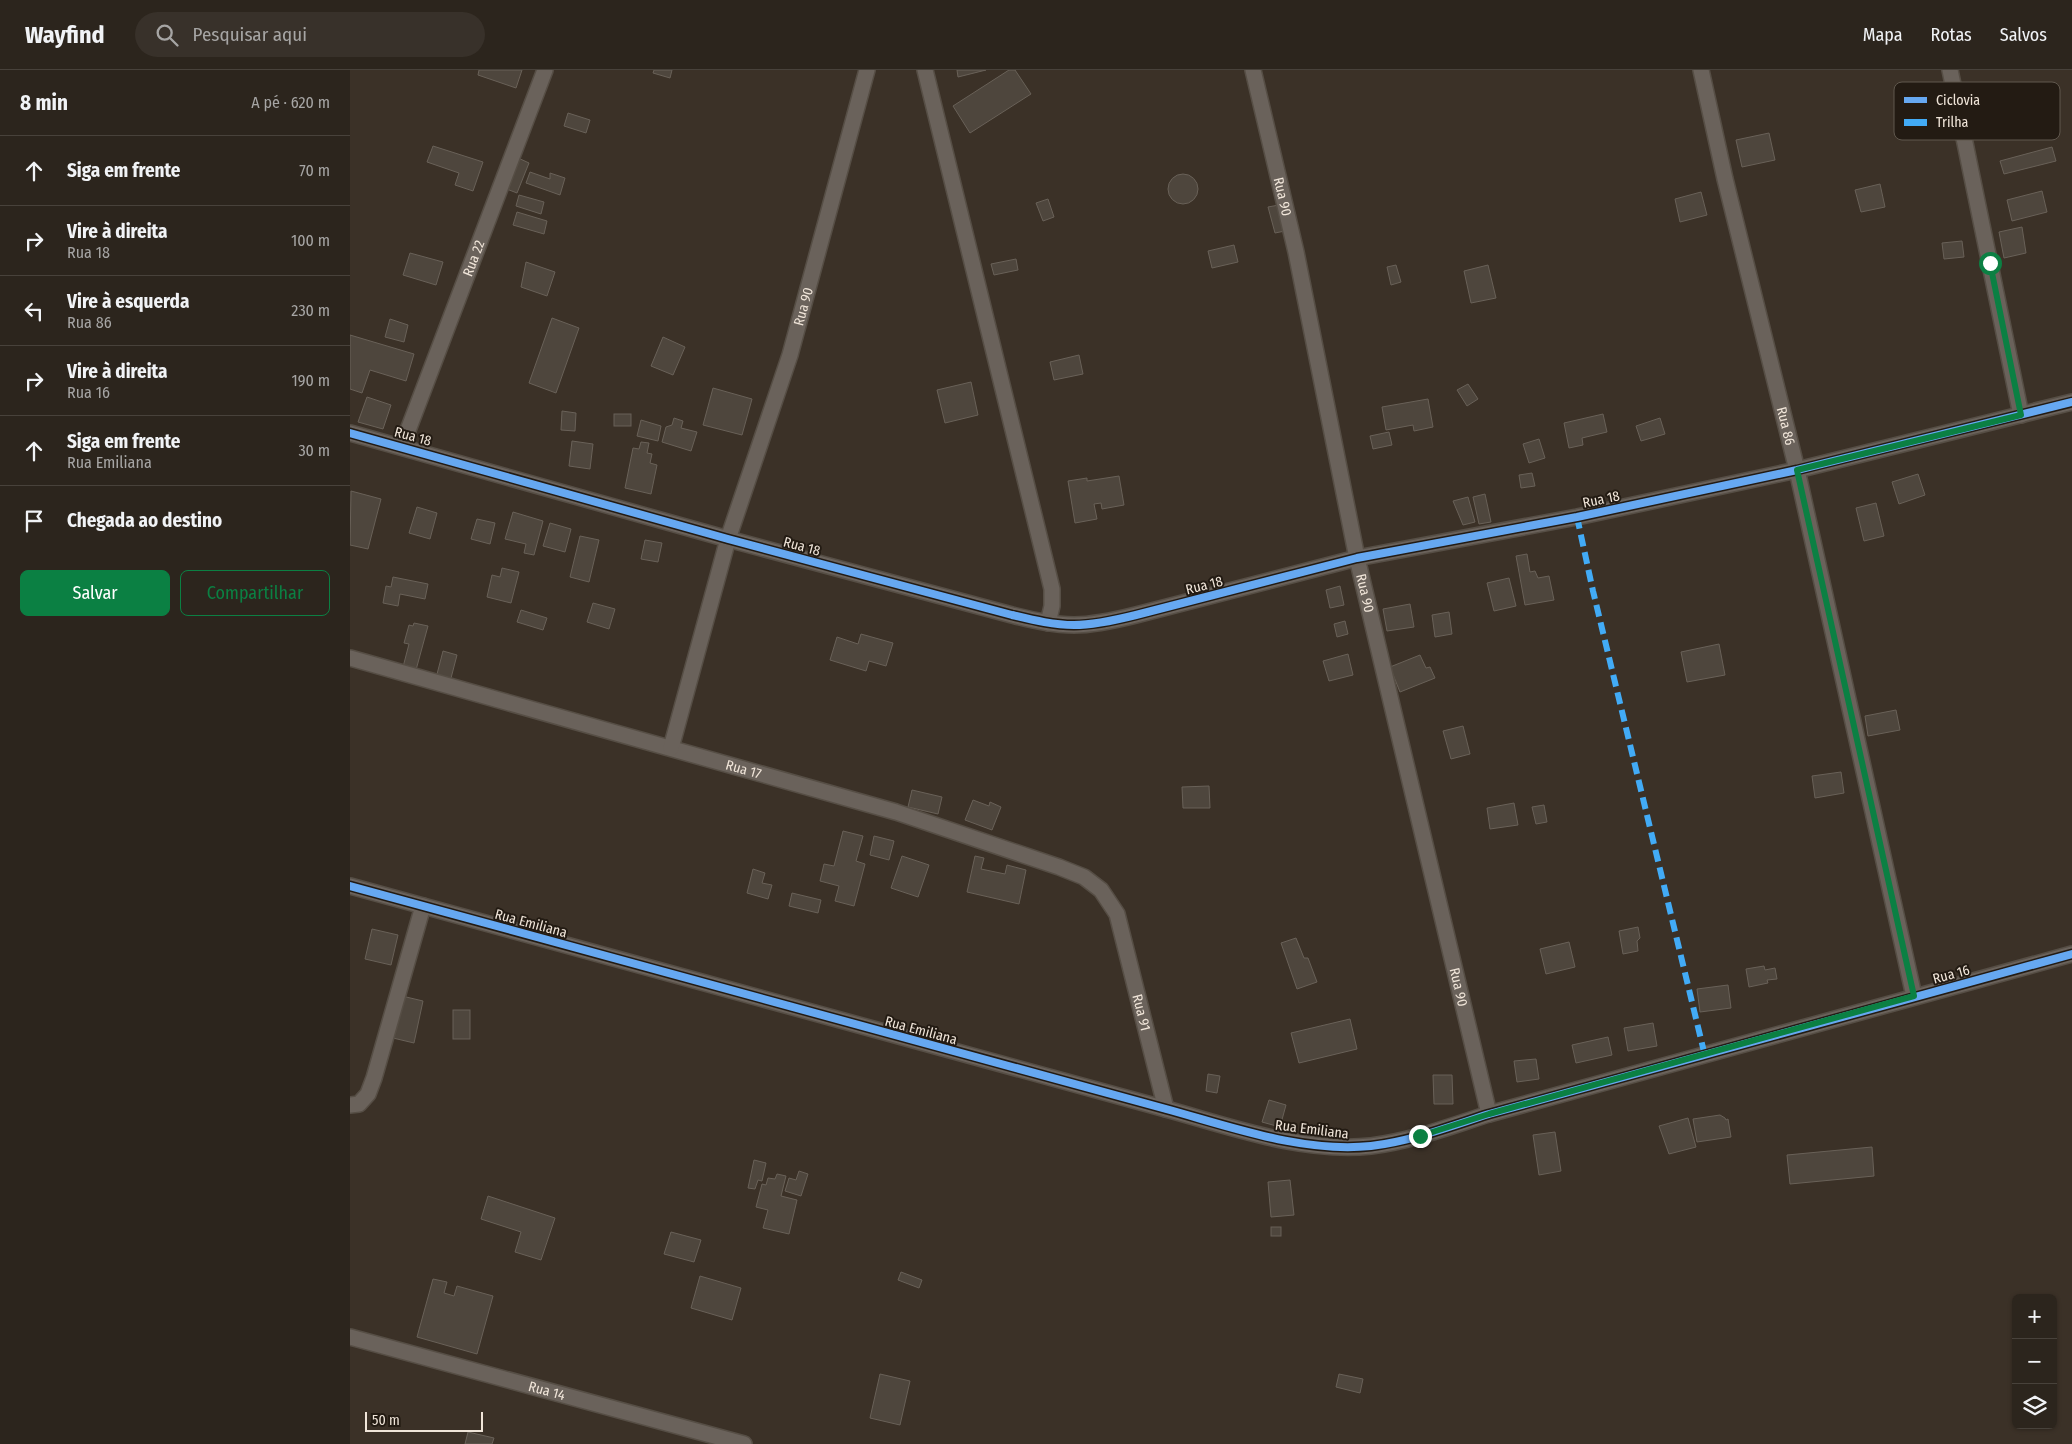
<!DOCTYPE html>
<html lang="pt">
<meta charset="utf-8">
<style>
:root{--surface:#2c251d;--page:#38312a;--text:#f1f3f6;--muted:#a6a5a4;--line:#48423b;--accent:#0b8043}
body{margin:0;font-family:"Fira Sans Condensed",sans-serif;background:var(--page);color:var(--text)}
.controls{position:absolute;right:15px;bottom:15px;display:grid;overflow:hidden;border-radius:8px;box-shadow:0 1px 4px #0004}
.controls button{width:45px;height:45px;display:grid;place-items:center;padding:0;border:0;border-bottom:1px solid var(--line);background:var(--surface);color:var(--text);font:25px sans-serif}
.scale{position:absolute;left:15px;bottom:12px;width:118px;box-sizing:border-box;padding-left:5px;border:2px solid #f0e5d9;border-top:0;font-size:14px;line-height:18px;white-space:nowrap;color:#f0e5d9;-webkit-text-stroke:4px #231b13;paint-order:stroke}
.stop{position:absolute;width:15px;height:15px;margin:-11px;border:4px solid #0b8043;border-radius:50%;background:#fff}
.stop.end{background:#0b8043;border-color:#fff;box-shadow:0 1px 5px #0008}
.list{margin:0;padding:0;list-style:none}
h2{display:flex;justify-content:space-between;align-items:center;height:65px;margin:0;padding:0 20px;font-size:21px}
h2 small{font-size:16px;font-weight:400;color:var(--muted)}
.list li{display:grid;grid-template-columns:32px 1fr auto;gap:15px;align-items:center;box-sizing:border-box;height:70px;padding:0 20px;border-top:1px solid var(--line)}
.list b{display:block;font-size:19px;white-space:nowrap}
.list p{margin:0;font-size:16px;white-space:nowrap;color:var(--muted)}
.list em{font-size:16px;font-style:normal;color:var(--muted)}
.actions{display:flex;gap:10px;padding:15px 20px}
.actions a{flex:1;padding:11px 0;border:1px solid var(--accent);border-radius:8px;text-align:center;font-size:18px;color:var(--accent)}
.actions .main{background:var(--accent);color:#fff}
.icon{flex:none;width:28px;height:28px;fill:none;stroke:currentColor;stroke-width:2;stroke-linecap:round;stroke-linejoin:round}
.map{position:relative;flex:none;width:1722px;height:1374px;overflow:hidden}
header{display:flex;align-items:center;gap:30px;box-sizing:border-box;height:70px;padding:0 25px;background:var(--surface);border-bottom:1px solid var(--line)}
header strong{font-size:24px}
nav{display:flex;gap:28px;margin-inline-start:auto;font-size:18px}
.search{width:350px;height:45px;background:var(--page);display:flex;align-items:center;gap:12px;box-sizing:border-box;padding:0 18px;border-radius:28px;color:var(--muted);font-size:19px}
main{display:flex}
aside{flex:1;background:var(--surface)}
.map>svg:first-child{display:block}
.building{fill:#4e463d;stroke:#696158}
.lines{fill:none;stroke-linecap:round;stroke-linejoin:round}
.minor-casing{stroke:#564e45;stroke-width:18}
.minor{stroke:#6a625b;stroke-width:15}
.quiet{stroke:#42abf6;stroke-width:6;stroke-dasharray:12 6;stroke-linecap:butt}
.cycleway-casing{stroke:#231b13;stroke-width:11}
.cycleway{stroke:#66a8f1;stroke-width:8}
.route{stroke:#0b8043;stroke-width:6}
.labels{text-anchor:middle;stroke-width:4;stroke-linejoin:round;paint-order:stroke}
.street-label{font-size:14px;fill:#f0e5d9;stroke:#231b13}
.key{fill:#231b13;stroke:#60584e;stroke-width:1}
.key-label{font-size:14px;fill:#f0e5d9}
</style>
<header>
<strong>Wayfind</strong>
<div class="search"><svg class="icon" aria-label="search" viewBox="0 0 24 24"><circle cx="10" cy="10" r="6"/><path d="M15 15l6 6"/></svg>Pesquisar aqui</div>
<nav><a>Mapa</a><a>Rotas</a><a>Salvos</a></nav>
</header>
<main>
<aside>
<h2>8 min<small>A pé · 620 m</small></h2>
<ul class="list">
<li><svg class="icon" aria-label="ahead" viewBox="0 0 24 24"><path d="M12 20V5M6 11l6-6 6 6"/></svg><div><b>Siga em frente</b></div><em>70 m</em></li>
<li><svg class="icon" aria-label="right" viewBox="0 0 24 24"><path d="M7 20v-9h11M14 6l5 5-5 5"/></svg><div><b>Vire à direita</b><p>Rua 18</p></div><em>100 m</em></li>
<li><svg class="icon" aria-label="left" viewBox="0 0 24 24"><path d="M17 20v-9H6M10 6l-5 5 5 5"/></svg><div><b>Vire à esquerda</b><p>Rua 86</p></div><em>230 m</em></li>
<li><svg class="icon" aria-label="right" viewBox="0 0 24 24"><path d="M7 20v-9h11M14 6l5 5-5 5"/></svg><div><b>Vire à direita</b><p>Rua 16</p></div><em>190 m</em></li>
<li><svg class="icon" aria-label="ahead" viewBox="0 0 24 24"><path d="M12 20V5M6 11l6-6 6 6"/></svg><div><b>Siga em frente</b><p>Rua Emiliana</p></div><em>30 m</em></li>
<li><svg class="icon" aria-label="arrive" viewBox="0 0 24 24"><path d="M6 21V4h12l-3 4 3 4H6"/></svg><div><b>Chegada ao destino</b></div></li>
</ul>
<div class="actions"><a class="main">Salvar</a><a>Compartilhar</a></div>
</aside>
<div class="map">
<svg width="1722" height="1374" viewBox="0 0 1722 1374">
<rect width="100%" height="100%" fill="#3b3127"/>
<g class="building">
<path d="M129,0H172L166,18L128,5Z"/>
<path d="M304,0H322L320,8L303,3Z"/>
<path d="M607,0H636L608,7Z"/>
<path d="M659,0H665L681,24L620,63L603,36Z"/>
<path d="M218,43L240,50L236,63L214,56Z"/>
<path d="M1419,63L1425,90L1392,97L1386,70Z"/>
<path d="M83,76L133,92L123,121L105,115L109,103L77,92Z"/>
<path d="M1702,77L1706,91L1654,104L1650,91Z"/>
<path d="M166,87L179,93L167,123L154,118Z"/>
<path d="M180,102L200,109V103L215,108L210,125L176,113Z"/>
<circle cx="833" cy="119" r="15"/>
<path d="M1530,114L1535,137L1511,142L1505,120Z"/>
<path d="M1692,121L1697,142L1662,151L1657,130Z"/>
<path d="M1351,122L1357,145L1330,152L1325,129Z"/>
<path d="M169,125L194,132L191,144L166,136Z"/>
<path d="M698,129L704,147L693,151L686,133Z"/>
<path d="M929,135L935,161L925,163L918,137Z"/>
<path d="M167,142L197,151L194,164L163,155Z"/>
<path d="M1672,157L1676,183L1654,188L1649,162Z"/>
<path d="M1612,171L1614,187L1594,189L1592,173Z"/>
<path d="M884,175L888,192L862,198L858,181Z"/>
<path d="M60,183L93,192L86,215L53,205Z"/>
<path d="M666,189L668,200L644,205L641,194Z"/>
<path d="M176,192L205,202L197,226L171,217Z"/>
<path d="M1046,195L1051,212L1041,215L1037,197Z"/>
<path d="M1138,195L1146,228L1121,233L1114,201Z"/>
<path d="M202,248L229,258L206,323L179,313Z"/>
<path d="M40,249L58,255L54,272L35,267Z"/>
<path d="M0,265L64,284L56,311L20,300L12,323L0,319Z"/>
<path d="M313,267L335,277L323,305L301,296Z"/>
<path d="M729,285L733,304L704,310L700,292Z"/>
<path d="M621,312L628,345L595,353L587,320Z"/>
<path d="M1118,314L1128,329L1117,336L1107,320Z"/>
<path d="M363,318L402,329L392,365L353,355Z"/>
<path d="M17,327L41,335L33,359L8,352Z"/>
<path d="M1078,329L1083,357L1064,361L1063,355L1036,360L1032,337Z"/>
<path d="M212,341L226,343L225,361L211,360Z"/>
<rect x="264" y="344" width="17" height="12"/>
<path d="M1253,344L1257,362L1232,368L1233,375L1219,378L1214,353Z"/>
<path d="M324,348L333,351L331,358L347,362L341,381L312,372L316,357L322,355Z"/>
<path d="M1310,348L1315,364L1291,371L1286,356Z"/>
<path d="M291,350L311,356L308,371L287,366Z"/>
<path d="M1039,362L1042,375L1023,379L1020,366Z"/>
<path d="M1189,369L1195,388L1179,393L1173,374Z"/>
<path d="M222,371L243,374L240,399L219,396Z"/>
<path d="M291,372L299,373L297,383L302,384L300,393L307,395L301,424L275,418L283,378L289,379Z"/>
<path d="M1182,403L1185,416L1171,418L1169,405Z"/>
<path d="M1568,404L1575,425L1549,434L1542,412Z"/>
<path d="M769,406L774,435L752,439L751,433L744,434L747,449L725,453L718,411L737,408V411Z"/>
<path d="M1,421L31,429L18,479L0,475Z"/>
<path d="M1135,424L1141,452L1129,454L1123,427Z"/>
<path d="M1118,427L1125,452L1113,455L1103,431Z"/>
<path d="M1526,433L1534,466L1514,471L1506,438Z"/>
<path d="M67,437L87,443L80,469L59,463Z"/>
<path d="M163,442L193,451L184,485L174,483L176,474L155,469Z"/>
<path d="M127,449L145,453L140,474L121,469Z"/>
<path d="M200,453L221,459L215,482L193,476Z"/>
<path d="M230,466L249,470L239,512L220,507Z"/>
<path d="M295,470L312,473L308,492L291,489Z"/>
<path d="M1177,484L1180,502L1185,501L1188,508L1199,506L1204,530L1175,535L1166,486Z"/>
<path d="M152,498L169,502L161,533L137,527L142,505L150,507Z"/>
<path d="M43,507L78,514L75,529L50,524L48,536L33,533L36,516L41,517Z"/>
<path d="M1159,508L1166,536L1144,541L1137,513Z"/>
<path d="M990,516L994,535L980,538L976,520Z"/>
<path d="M243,533L265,539L259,559L237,552Z"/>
<path d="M1060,534L1064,557L1037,561L1033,539Z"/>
<path d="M171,540L197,548L193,560L167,552Z"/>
<path d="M1099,542L1102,564L1085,567L1082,545Z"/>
<path d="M995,551L998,564L987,567L984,554Z"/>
<path d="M64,553L78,556L66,600L53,597L59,574L54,573L59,555L63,556Z"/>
<path d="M511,564L543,573L536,596L519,591L516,601L480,590L487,567L508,574Z"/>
<path d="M1369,574L1375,605L1337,612L1331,582Z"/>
<path d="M93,581L107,585L100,612L86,608Z"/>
<path d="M998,584L1003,605L979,611L973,591Z"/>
<path d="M1070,585L1076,598L1080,597L1085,608L1050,622L1040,597Z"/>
<path d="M1546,640L1550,660L1518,666L1515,646Z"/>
<path d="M1113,656L1120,684L1101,689L1093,661Z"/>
<path d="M1491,702L1494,723L1465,728L1462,706Z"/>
<path d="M859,716L860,738H833L832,717Z"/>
<path d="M562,720L592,727L588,744L558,737Z"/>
<path d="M623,730L639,736L640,732L651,737L642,760L615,750Z"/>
<path d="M1164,733L1168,755L1140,759L1137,738Z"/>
<path d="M1194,735L1197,752L1186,754L1182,737Z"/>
<path d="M493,761L513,766L506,791L515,794L504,836L485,831L489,816L470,811L474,794L484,796Z"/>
<path d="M524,766L544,771L539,790L520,785Z"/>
<path d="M552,786L579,795L568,827L541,818Z"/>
<path d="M625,786L634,788L631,799L655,804L657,795L676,800L669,834L617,822Z"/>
<path d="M403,799L415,803L412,813L422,815L418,829L397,823Z"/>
<path d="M442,823L471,830L468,843L439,836Z"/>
<path d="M1288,857L1290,868L1287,871L1288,881L1273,884L1269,861Z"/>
<path d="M22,859L48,865L41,895L15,889Z"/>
<path d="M946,868L954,888H958L967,912L947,919L931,873Z"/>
<path d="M1219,872L1225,897L1196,904L1190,879Z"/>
<path d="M1414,896L1415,900L1425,898L1427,909L1417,910L1418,913L1399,917L1396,899Z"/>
<path d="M1378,915L1381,938L1350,942L1347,919Z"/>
<path d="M52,926L73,931L64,973L43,968Z"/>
<rect x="103" y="940" width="17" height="29"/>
<path d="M1000,949L1007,979L949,993L941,963Z"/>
<path d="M1303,953L1307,976L1278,981L1274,958Z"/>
<path d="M1258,967L1262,985L1226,993L1222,975Z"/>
<path d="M1186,989L1189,1009L1167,1012L1164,991Z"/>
<path d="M858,1004L870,1006L867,1023L856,1021Z"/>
<path d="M1083,1005H1102L1103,1034H1084Z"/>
<path d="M919,1030L936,1035L930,1057L912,1052Z"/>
<path d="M1370,1045L1375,1048L1376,1050L1378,1049L1381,1067L1347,1072L1343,1049Z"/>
<path d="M1338,1048L1346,1077L1319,1084L1309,1056Z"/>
<path d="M1205,1062L1211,1101L1189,1105L1183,1065Z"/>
<path d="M1522,1077L1524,1106L1440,1114L1437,1085Z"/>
<path d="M404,1090L416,1093L412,1111L408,1110L405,1119L398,1118Z"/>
<path d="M449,1101L458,1104L451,1126L435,1121L439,1108L446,1110Z"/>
<path d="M427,1104L436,1106L431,1126L447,1130L439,1164L413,1158L418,1140L406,1137L412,1114L416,1115L418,1108L425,1109Z"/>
<path d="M940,1110L944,1145L921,1147L918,1112Z"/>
<path d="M138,1126L205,1148L191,1190L165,1182L171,1162L131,1149Z"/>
<rect x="921" y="1157" width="10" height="9"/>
<path d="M321,1162L351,1170L344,1192L314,1184Z"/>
<path d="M551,1202L572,1210L569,1218L548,1210Z"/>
<path d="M350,1206L391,1218L382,1250L341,1238Z"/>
<path d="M83,1209L97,1212L94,1223L104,1226L107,1216L143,1226L127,1284L67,1267Z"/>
<path d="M530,1304L560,1311L550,1355L520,1348Z"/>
<path d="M989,1304L1013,1309L1010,1323L986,1317Z"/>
<path d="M118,1362L144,1368L142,1374H115Z"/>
</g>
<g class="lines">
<defs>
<g id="minor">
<path d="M575,0L702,519V536L698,553"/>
<path id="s1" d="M903,0L946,182L1007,488L1139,1044"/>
<path id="s2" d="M1351,0L1375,109L1447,400L1564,926"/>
<path d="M1600,0L1671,345"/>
<path d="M0,363L378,469L662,545C683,550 703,555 724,555C744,555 766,550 786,545L1007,488L1227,447L1447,400L1722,332"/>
<path id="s3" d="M52,376L195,0"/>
<path id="s4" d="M0,588L546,742L709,797L734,807L751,820L767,844L816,1039"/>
<path id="s5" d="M321,678L378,469L440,285L517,0"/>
<path d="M0,816L816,1039C882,1057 952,1083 1021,1076C1062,1071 1101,1056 1139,1044L1722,884"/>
<path d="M0,1035L9,1034L18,1024L24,1008L73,836"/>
<path id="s6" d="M0,1267L394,1374"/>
</g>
</defs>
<use href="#minor" class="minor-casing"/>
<use href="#minor" class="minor"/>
<path class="quiet" d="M1227,447L1243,521L1355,986"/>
<defs>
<g id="cycleway">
<path d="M0,363L378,469L662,545C683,550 703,555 724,555C744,555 766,550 786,545L1007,488L1227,447L1447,400L1722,332"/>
<path d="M0,816L816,1039C882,1057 952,1083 1021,1076C1062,1071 1101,1056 1139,1044L1722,884"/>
</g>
</defs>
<use href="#cycleway" class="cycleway-casing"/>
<use href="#cycleway" class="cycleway"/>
</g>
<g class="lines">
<path class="route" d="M1070,1066L1139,1044L1564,926L1447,400L1671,345L1640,193"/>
</g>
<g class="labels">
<g class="street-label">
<text dy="5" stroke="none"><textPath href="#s1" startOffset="130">Rua 90</textPath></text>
<text dy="5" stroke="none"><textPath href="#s3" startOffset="201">Rua 22</textPath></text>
<text dy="5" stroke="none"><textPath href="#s5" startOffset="461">Rua 90</textPath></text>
<text dy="5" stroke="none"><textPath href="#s2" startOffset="366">Rua 86</textPath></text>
<text transform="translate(63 366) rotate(15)" y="5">Rua 18</text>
<text transform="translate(1251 429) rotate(-12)" y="5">Rua 18</text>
<text transform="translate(452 476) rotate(15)" y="5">Rua 18</text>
<text transform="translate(854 515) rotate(-14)" y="5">Rua 18</text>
<text dy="5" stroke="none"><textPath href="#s1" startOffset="535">Rua 90</textPath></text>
<text dy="5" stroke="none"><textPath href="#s4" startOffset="409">Rua 17</textPath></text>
<text transform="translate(181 853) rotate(15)" y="5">Rua Emiliana</text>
<text transform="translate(1601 904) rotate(-15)" y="5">Rua 16</text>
<text dy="5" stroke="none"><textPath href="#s1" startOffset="940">Rua 90</textPath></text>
<text dy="5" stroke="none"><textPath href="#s4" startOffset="918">Rua 91</textPath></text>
<text transform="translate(571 960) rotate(15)" y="5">Rua Emiliana</text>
<text transform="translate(962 1059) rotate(7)" y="5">Rua Emiliana</text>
<text dy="5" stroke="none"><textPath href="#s6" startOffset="204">Rua 14</textPath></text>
</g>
</g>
<rect x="1544" y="12" width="166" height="58" rx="8" class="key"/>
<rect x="1554" y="27" width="23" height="6" fill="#66a8f1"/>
<rect x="1554" y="49" width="23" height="7" fill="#42abf6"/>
<g class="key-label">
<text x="1586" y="35">Ciclovia</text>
<text x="1586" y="57">Trilha</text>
</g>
</svg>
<div class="controls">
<button>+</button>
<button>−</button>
<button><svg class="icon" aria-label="layers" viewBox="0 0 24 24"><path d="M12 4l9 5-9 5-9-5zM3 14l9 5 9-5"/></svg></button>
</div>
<div class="scale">50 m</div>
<div class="stop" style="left:1640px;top:193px"></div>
<div class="stop end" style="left:1070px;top:1066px"></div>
</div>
</main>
